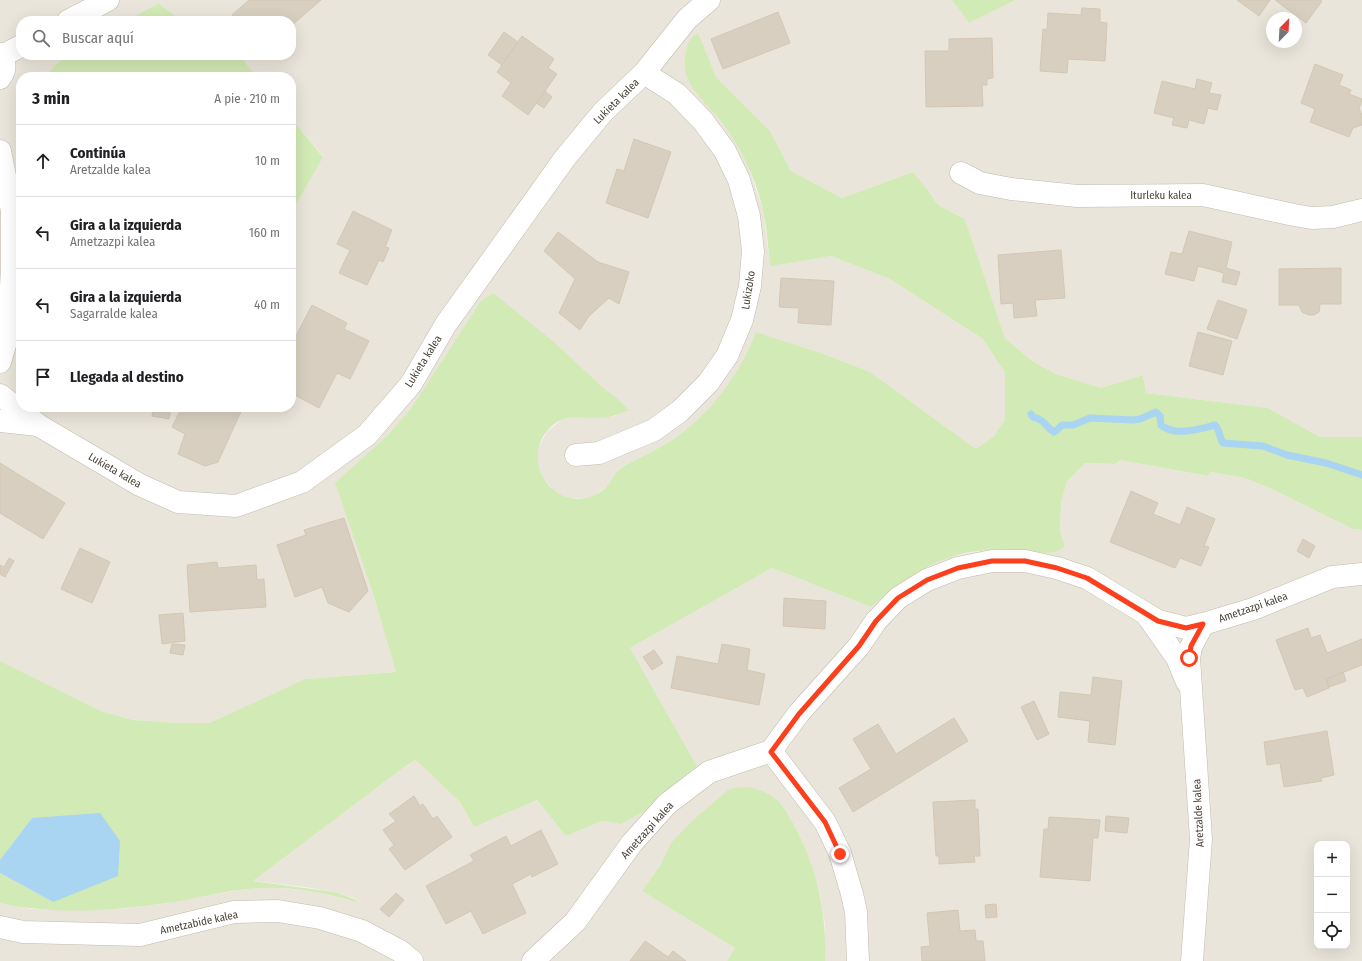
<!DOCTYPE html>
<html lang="es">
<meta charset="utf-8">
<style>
:root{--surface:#fff;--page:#f2f2f2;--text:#202124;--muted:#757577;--line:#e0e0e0}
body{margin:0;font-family:"Fira Sans Condensed",sans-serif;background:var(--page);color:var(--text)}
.controls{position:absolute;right:12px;bottom:12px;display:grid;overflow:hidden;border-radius:8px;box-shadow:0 4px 16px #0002}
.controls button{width:36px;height:36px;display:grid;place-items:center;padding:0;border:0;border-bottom:1px solid var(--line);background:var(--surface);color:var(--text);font:20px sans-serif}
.compass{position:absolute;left:1266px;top:12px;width:36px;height:36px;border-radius:50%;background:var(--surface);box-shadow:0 4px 16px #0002;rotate:24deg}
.stop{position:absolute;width:12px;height:12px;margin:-9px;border:3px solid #fc3f1d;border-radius:50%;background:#fff}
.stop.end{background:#fc3f1d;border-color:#fff;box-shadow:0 1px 4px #0008}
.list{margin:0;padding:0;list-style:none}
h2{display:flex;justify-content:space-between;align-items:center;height:52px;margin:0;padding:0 16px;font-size:17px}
h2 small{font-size:13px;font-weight:400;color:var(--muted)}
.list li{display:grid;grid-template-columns:26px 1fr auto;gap:12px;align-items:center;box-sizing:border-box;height:72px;padding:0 16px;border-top:1px solid var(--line)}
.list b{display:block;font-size:15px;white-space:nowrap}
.list p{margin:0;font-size:13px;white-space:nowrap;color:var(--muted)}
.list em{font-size:13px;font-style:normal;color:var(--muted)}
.icon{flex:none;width:22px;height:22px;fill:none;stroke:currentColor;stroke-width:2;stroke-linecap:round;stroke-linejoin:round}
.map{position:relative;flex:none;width:1362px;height:961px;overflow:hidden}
.search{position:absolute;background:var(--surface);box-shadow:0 4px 16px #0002;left:16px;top:16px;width:280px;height:44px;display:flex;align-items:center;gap:10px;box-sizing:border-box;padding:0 14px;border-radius:16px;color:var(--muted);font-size:15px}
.panel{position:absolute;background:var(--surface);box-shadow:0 4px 16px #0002;left:16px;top:72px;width:280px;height:340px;border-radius:16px}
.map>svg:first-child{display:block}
.residential{fill:#eae5da;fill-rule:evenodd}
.green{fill:#d2eab5}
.water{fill:#a9d4f2}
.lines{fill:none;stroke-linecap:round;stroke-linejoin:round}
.stream{stroke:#a9d4f2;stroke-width:7}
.building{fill:#d8cfc1;stroke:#d3c7b4}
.minor-casing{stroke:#c2bbae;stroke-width:23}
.minor{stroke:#fff;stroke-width:22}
.route{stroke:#fc3f1d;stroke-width:5}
.labels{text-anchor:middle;stroke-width:4;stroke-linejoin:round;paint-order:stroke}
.street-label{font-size:11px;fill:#4b4439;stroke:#fff}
</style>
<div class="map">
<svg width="1362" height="961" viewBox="0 0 1362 961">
<rect width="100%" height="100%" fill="#f6f3ec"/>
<g class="residential">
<path d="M0,0H952L969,23L1016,0H1362V437H1320L1268,408L1146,393L1143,375L1101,388L1056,374L1032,361L1005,338L965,219L940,206L935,201L927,189L913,172L842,198L791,171L770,131L716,77L697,34L695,92L711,108L725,126L737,145L748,166L763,210L770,265L831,256L890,279L983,339L1005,373V419L994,436L976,449L870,372L824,354L756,333L750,349L733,378L723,393L700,418L687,429L658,449L622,467L619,469L611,483L596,495L588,498H569L561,495L553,490L541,475L538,467L537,458L538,448L547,432L561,420L570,417L580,416L600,418L615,416L628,409L618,399L601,386L480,302L412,407L386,437L371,587L396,672L305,679L209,723H179L133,720L101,711L0,661ZM159,3L164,8L183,21H291V55H239L257,77H291V118L323,156L291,213V407H21V77H45L54,66L68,55H21V21H126ZM1272,18H1296V42H1272Z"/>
<path d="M1120,460L1207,476L1210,472L1245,478L1272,489L1353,529L1362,530V961H825V925L820,893L811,863L799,834L783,806L671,843L661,864L642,891L735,948L727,961H0V903L32,909L52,910L123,909L168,903L239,890L269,887L313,891L356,902L357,899L335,892L305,887L253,881L407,765L417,760L460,802L474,827L537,800L566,836L602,821L621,824L645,811L665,792L697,766L630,648L772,568L871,607L894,586L920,569L949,557L986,550H1004L1041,553L1055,552L1065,546L1060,532L1061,503L1067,481L1085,463L1115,464ZM1317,844H1347V946H1317Z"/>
</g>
<g class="green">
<path d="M952,0H1016L969,23Z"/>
<path d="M159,3L164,8L183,21H126Z"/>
<path d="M698,33L716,77L770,131L791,171L842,198L913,172L927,189L935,201L940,206L965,219L1005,338L1032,361L1056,374L1101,388L1143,375L1146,393L1268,408L1320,437H1362V530L1353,529L1272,489L1245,478L1210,472L1208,476L1120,460L1115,464L1085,463L1067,481L1061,503L1060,532L1065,546C1062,548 1058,551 1055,552C1046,554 1036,552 1027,552C1014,550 1001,549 987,550C938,554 907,576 871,607L772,568L630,648L697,766L665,792L645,811L621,824L602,821L566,836L537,800L474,827L460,802L416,760L407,765L253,881L335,892L357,900L356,902C318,890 278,884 239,890C215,893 191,900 167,903C113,911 53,915 0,903V873L53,902L32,818L0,860V661L101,711L133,720L179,723H209L305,679L396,672L371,587L335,483L386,437L412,407L480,302L493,293L555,343L601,386L618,399L629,410C619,414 610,418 600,418C583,419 568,413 553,425C516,456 552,514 595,495C611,488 611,476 622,467C634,461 646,455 657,449C704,423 737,381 756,332L824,354L870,372L976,449L994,436L1005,419V373L983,339L890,279L831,256L770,266C768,247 767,229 763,211C757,181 742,150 724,125C713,110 694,95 687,77C683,67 684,49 691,39C692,37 695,35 698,33Z"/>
<path d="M68,55H239L257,77H45L54,66Z"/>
<path d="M291,118L323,157L291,213Z"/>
<path d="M748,787C759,789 769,793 778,801C785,807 788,816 793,823C817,866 827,913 825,961H727L735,948L642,891L661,864L671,843L692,821L728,790L734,788Z"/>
</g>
<path class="water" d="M100,813L120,841L118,876L53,902L0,873V860L32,818Z"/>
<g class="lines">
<path class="stream" d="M1031,414L1033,417C1046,420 1044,426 1054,432L1057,430L1062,425H1073L1090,418L1133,420L1140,419L1156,412L1160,416L1161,425C1175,437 1199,429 1215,425C1220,430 1219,437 1223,443L1263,446L1287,455L1326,463L1362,475"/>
</g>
<g class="building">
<path d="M249,0H321L291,26V21H236L232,15Z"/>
<path d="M1237,0H1270L1259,16Z"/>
<path d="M1275,0H1320L1322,1L1306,23Z"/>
<path d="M1082,8L1100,9V22L1107,23L1105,61L1068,59L1067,73L1040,71L1043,29L1047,30L1048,13L1081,15Z"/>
<path d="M778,12L790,43L723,69L711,39Z"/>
<path d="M504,32L518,42L502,65L488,55Z"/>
<path d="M522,36L554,59L548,68L557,74L528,115L502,96L511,83L497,72Z"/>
<path d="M992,38L993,78L987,79V85H982L983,106L926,107L925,51H949V39Z"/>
<path d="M1315,64L1343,75L1339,85L1351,90L1349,94L1362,99L1359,109L1362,115V125L1353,128L1349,137L1310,122L1315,109L1301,103Z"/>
<path d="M1197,79L1212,83L1209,93L1221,95L1217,110L1208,108L1204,124L1189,120L1187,128L1172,125L1174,118L1154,113L1162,81L1195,89Z"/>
<path d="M545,91L552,97L544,108L536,103Z"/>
<path d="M634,139L671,152L648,218L606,203L617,169L624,171Z"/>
<path d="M353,211L392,230L385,247L389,248L383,262L379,260L367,285L339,273L350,250L337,244Z"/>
<path d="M1189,231L1232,242L1226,268L1240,272L1236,285L1222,282L1224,273L1198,266L1194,281L1165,274L1171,252L1182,254Z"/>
<path d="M558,232L598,262L629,272L619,304L609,298L589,316L580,330L559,313L575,279L544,251Z"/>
<path d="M1061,250L1065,298L1035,300L1037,316L1014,318L1013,303L1001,304L998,255Z"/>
<path d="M1341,268V304H1320L1319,312L1314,315H1309L1302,312L1299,305H1279V269Z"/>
<path d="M781,278L834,281L831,325L798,323L799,308L779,307Z"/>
<path d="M1218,300L1247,310L1237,339L1207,329Z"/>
<path d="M312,305L347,323L344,329L369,341L350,379L337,373L319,408L291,393V334L296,336Z"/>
<path d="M1198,332L1232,341L1223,375L1189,366Z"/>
<path d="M154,407H171L169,419L152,416Z"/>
<path d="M182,407H243L218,462L205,466L178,454L185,434L172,427Z"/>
<path d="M0,463L65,503L43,539L0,513Z"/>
<path d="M1131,491L1158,503L1153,514L1180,525L1187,507L1215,519L1204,546L1209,547L1201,566L1180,558L1175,568L1110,542Z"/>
<path d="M344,518L368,591L349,612L328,603L322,587L295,597L277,545L306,535L304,530Z"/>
<path d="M1303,539L1315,546L1309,558L1297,551Z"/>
<path d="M80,548L110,562L92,603L61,589Z"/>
<path d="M9,558L14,561L5,577L0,574V565L4,567Z"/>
<path d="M217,562L218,568L256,565L257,580L264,579L266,607L190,612L187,565Z"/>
<path d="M784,598L826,601L825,629L783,626Z"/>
<path d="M183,613L185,641L162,644L159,615Z"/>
<path d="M1308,628L1311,638L1320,635L1327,653L1362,639V665L1326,679L1329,688L1307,697L1303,688L1295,690L1276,640Z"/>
<path d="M172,644L185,645L183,655L170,653Z"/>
<path d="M722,644L750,649L747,670L765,674L759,705L671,688L677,656L718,664Z"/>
<path d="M654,650L663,663L652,670L643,657Z"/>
<path d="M1343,672L1346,681L1329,687L1326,679Z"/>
<path d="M1093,677L1122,681L1115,745L1088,742L1090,721L1058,717L1060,692L1091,695Z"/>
<path d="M1034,701L1049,734L1037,740L1021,707Z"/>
<path d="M954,718L968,741L853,812L839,788L871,769L853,739L878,724L896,754Z"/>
<path d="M1327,731L1334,775L1321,778L1322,781L1284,787L1280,763L1267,765L1264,742Z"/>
<path d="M414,796L420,806L423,804L433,819L437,816L452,837L405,870L389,849L394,845L383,830L396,821L389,814Z"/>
<path d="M975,800V809H978L980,856H974L975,862L939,864V856H936L933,802Z"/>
<path d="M1106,816L1129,818L1127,833L1105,831Z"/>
<path d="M1049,817L1100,820L1098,838H1093L1090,881L1040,877L1044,829H1048Z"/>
<path d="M541,830L558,864L532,877L531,874L512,884L526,913L483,934L471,911L446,924L426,886L474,861L470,855L506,836L511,846Z"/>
<path d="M396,893L404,900L389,917L380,909Z"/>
<path d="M996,904L997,917L986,918L985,905Z"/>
<path d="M958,910L960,931L975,930L976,941H983L985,961H922L921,947L930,946L927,913Z"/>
<path d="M645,941L668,957L673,951L686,961H630Z"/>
</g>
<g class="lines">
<defs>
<g id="minor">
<path d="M68,21L108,0"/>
<path d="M0,54C6,62 6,70 0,78"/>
<path d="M2,56L21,46"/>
<path d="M0,151L12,211V270L8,335L0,362"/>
<path d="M961,173L980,183L1011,189L1077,196L1203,195L1294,215L1312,218L1333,217L1362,210"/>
<path d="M0,395L38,425L140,485L178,502L236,506L302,482L367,435L411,384L446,324L565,158L603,112L644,73L687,19L709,0"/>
<path d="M0,421L38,425"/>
<path d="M576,455L599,453L654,430L680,411L708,383L727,356L742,320L750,286L753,251L749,216L739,180L725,151L703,121L677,94L644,73"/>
<path d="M1146,614L1177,658L1187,682"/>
<path d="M771,751L825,822L840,853L852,894L856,912L858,961"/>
<path d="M0,927L23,932L140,935L234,912L278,911L320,918L362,931L400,951L412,961"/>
<path d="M533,961L575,922L632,843L667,804L709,772L771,751L799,713L859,646L876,621L898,598L927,580L958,568L992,561H1025L1057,568L1087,578L1158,621L1186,628L1203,624L1253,609L1332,577L1362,574"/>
<path d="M1192,961L1201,839L1189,658L1191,647L1203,624"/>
</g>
</defs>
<use href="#minor" class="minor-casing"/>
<use href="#minor" class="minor"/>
</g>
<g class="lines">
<path class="route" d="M840,854L825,822L771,752L799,714L859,646L876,621L898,598L927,580L958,568L992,561H1025L1057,568L1087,578L1158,621L1186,628L1203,624L1191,646L1189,658"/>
</g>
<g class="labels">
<g class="street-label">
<text transform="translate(616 101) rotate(-45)" y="4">Lukieta kalea</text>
<text x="1161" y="199">Iturleku kalea</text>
<text transform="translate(748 290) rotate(-81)" y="4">Lukizoko</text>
<text transform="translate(423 361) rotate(-58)" y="4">Lukieta kalea</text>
<text transform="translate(115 470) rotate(30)" y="4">Lukieta kalea</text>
<text transform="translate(1253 607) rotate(-19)" y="4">Ametzazpi kalea</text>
<text transform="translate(1198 813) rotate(-93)" y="4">Aretzalde kalea</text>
<text transform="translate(647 830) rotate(-48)" y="4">Ametzazpi kalea</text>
<text transform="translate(199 922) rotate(-12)" y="4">Ametzabide kalea</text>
</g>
</g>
</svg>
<div class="controls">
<button>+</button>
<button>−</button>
<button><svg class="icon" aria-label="locate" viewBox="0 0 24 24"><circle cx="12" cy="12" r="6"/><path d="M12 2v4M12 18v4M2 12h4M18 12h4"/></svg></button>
</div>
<svg class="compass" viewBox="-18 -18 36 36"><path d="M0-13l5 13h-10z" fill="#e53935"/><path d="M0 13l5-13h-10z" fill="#757577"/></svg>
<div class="stop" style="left:1189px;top:658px"></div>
<div class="stop end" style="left:840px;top:854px"></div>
<div class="search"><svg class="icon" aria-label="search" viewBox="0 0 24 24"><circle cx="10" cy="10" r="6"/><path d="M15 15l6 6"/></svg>Buscar aquí</div>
<section class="panel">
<h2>3 min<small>A pie · 210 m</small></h2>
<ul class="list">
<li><svg class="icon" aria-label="ahead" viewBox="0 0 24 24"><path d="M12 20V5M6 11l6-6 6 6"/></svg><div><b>Continúa</b><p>Aretzalde kalea</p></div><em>10 m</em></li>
<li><svg class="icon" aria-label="left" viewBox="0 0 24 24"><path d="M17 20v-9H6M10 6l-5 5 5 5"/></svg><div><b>Gira a la izquierda</b><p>Ametzazpi kalea</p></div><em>160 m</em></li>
<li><svg class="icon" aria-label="left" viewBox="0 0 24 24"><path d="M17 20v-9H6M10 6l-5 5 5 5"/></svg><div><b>Gira a la izquierda</b><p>Sagarralde kalea</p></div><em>40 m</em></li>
<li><svg class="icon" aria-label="arrive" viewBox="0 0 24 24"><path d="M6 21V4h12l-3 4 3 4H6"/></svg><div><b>Llegada al destino</b></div></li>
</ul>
</section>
</div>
